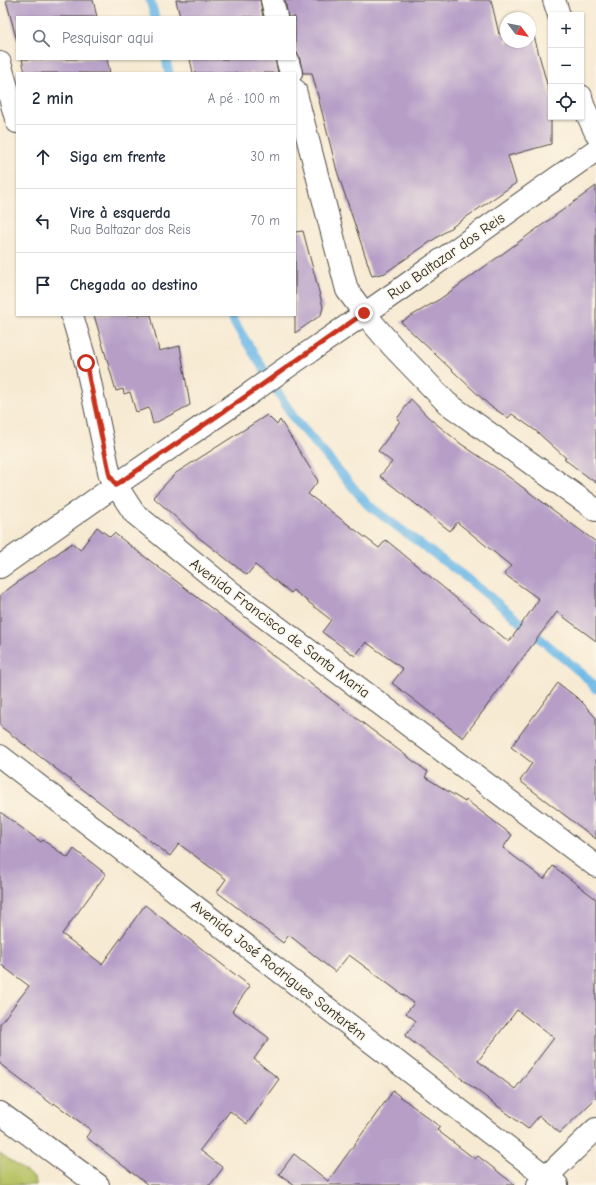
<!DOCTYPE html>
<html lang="pt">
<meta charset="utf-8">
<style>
:root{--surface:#fff;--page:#f6f6f7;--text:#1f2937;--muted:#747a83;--line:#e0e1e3}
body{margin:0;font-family:"Comic Neue",sans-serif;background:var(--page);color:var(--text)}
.controls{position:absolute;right:12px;top:12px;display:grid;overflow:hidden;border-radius:0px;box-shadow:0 1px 3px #0004}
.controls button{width:36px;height:36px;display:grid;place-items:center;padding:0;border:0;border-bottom:1px solid var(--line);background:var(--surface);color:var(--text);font:20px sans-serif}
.compass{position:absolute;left:500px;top:12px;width:36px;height:36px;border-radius:50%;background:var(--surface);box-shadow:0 1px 3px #0004;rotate:122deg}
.stop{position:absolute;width:12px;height:12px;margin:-9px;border:3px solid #c8321e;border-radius:50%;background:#fff}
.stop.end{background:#c8321e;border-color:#fff;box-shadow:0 1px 4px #0008}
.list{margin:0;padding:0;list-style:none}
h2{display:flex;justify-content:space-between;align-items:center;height:52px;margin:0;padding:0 16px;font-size:17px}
h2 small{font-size:13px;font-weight:400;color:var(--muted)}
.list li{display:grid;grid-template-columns:26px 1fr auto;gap:12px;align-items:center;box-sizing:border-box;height:64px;padding:0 16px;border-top:1px solid var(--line)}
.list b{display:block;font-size:15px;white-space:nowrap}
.list p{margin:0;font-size:13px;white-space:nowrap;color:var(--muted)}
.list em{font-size:13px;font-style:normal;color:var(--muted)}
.icon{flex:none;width:22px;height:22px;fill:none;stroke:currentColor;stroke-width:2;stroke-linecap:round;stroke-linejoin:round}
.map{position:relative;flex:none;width:596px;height:1185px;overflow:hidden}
.search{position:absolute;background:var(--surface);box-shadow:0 1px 3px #0004;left:16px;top:16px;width:280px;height:44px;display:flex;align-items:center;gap:10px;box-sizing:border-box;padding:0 14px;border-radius:0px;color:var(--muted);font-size:15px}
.panel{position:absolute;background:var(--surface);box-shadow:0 1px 3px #0004;left:16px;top:72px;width:280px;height:244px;border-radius:0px}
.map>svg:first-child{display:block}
.green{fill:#b6c264;stroke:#707648}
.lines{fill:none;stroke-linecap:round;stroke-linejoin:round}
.stream{stroke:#6eb9e7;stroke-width:9}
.building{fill:#b69ec7;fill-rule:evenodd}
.minor-casing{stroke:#4a4844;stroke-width:24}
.minor{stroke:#fff;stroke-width:22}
.route{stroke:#c8321e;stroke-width:5}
.labels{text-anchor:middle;stroke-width:3;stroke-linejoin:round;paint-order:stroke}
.street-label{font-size:15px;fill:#2b2b2b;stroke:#fcf5e5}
</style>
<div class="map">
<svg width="596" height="1185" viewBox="0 0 596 1185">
<rect width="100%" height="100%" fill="#fcf5e5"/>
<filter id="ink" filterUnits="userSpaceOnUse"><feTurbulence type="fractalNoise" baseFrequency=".025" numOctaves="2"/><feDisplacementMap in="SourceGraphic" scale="8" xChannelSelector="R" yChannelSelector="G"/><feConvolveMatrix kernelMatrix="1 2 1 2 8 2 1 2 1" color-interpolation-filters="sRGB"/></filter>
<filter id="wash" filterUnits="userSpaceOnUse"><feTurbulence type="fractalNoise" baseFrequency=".012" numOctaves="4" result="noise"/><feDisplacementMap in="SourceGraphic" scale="16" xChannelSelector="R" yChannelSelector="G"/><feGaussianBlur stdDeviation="0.9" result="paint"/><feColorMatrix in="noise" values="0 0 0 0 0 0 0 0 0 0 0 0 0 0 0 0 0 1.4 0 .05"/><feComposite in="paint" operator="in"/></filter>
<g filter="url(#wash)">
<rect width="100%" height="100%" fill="#f7ead3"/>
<path class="green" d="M0,1153L33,1177L36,1182V1185H0Z"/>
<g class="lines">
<g class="stream">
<path d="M150,0L155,17"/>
<path d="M166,59L169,73"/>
<path d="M232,315L234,322L294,418L368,505L472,582L585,676L596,689"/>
</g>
</g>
<g id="blocks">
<g class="building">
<path d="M6,0H93L97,17H17V41Z"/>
<path d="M176,0H260L263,17H180Z"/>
<path d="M285,0H491L499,34L506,32V42H530V25H531L551,99V144L508,156L516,183L385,273L372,276L337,171L312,73H303L299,56L295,50V17H288Z"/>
<path d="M22,59H107L110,73H25Z"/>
<path d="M190,59H275L278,73H193Z"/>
<path d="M596,186V483L564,459L566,458L536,431L512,414L508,418L489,405L401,322L440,299Z"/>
<path d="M303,231L323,307L321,315L295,333V232Z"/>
<path d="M94,315H151L159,351L180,346L190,405L153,424L149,408L136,412L130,392L124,394L123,389L116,391Z"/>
<path d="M411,399L428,417L461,444L498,469L596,542V641L557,612L463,738L392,683L403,669L366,642L355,656L322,632L331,620L293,590L291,593L255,565L247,575L198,537L153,497L176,473L267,415L277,425L280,420L318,481L308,494L379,548L386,540L509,642L539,599L504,574L511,566L457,522L450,531L380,476L392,462L378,451L400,421L397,419Z"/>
<path d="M97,527L110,537L114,533L276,658L428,772L425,777L465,802L466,800L512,835L503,848L544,879L553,866L596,899V1098L560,1133L539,1116L528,1129L405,1036L416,1021L406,1013L414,1003L349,955L335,972L289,935L283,943L217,892L226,879L179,844L170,856L0,726V595L72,543L80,550ZM517,1010L554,1038L515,1089L478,1061Z"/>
<path d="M558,683L581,701L596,718V839L520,781L532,763L511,747Z"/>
<path d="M0,812L41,842L43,840L68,858L74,849L106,874L62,934L102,964L145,905L250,986L232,1011L269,1038L254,1059L279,1079L247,1124L230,1111L200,1150L223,1168L210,1185H148L86,1137L91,1130L54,1103L53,1105L0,1064V1024L29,986L0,964Z"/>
<path d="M393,1091L440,1127L437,1130L475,1159L478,1156L515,1185H295L279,1174L294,1154L328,1181Z"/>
</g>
</g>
</g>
<g filter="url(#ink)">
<use href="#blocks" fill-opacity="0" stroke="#4a4844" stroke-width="1"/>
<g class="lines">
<defs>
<g id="minor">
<path d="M272,0L276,17"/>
<path d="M554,0L559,15"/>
<path d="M287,59L291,73"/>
<path d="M0,63L17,122"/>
<path d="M295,90L347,290L364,313L393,347L447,403L596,510"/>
<path d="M581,96L583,105L596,133"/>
<path d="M72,315L86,363L110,476L134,513L231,592L596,866"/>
<path d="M0,567L116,485L242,399L293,363L399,290L596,150"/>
<path d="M0,756L557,1185"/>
<path d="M0,1113L98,1185"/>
<path d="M538,1185L596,1129"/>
</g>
</defs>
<use href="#minor" class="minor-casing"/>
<use href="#minor" class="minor"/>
</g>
</g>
<g class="lines" filter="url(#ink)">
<path class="route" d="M86,363L110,476L116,485L242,399L364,313"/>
</g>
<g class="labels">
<g class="street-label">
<text transform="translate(446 256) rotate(-35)" y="5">Rua Baltazar dos Reis</text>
<text transform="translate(280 628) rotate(37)" y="5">Avenida Francisco de Santa Maria</text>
<text transform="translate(279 970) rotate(38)" y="5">Avenida José Rodrigues Santarém</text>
</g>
</g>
</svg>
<div class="controls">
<button>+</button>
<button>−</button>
<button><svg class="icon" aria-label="locate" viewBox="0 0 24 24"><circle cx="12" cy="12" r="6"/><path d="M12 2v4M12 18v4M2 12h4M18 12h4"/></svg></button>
</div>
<svg class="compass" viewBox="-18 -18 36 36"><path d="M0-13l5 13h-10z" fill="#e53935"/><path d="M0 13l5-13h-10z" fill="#747a83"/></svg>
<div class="stop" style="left:86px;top:363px"></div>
<div class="stop end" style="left:364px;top:313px"></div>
<div class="search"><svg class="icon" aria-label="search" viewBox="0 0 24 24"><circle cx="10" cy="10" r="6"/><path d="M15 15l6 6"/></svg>Pesquisar aqui</div>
<section class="panel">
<h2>2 min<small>A pé · 100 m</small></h2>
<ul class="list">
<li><svg class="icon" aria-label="ahead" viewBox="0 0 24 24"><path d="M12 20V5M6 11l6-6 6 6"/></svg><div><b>Siga em frente</b></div><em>30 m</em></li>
<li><svg class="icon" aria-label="left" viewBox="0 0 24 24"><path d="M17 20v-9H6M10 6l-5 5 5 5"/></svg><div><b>Vire à esquerda</b><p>Rua Baltazar dos Reis</p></div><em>70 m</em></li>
<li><svg class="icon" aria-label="arrive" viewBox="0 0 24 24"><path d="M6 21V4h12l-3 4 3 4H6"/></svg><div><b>Chegada ao destino</b></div></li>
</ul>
</section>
</div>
